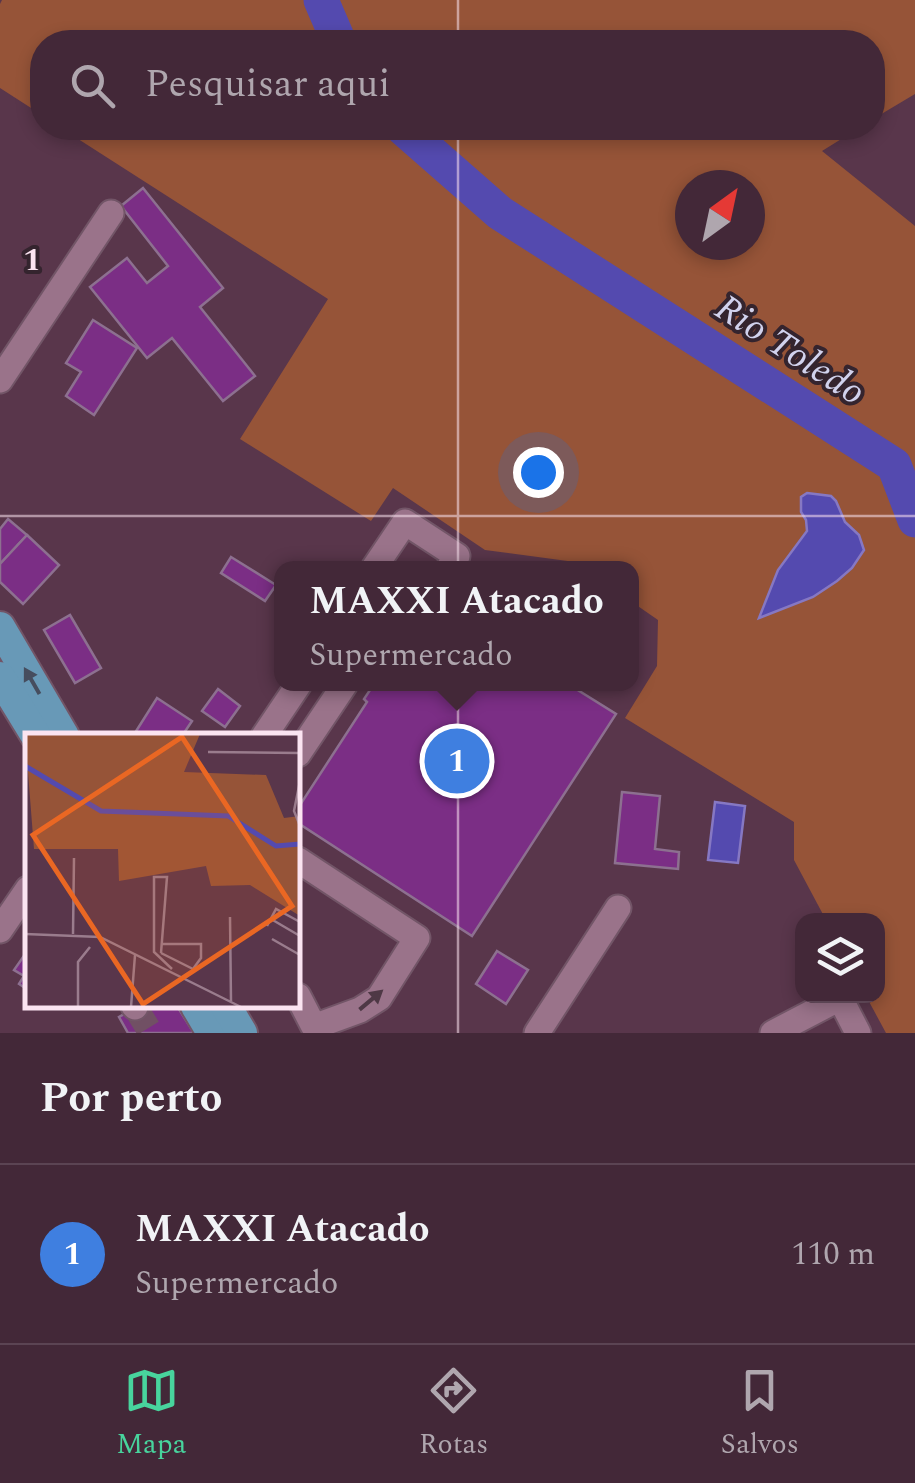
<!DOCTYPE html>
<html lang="pt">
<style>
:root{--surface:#432838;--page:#4d3443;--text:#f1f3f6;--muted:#afa6ae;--line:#5b4453;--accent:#48d49d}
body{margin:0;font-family:Spectral,serif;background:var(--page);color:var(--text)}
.controls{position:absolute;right:30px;bottom:30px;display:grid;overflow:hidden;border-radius:20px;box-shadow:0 5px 15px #0003}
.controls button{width:90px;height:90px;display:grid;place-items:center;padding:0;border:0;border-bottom:2px solid var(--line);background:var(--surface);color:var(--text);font:50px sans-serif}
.compass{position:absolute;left:675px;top:170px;width:90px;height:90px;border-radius:50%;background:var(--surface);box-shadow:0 5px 15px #0003;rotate:33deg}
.you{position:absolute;left:538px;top:472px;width:35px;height:35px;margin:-25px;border:8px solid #fff;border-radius:50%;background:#1a73e8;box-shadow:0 0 0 15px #1a73e833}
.badge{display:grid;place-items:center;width:65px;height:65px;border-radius:50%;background:var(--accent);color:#fff;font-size:32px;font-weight:700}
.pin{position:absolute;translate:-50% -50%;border:5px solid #fff;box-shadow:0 2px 10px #0006}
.popup{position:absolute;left:274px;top:561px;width:365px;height:130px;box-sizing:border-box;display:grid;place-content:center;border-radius:20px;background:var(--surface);filter:drop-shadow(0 2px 8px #0005);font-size:32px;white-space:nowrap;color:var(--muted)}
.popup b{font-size:38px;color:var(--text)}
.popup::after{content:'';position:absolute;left:50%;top:100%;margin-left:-20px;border:20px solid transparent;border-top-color:var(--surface)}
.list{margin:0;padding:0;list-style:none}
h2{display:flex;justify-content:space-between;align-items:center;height:130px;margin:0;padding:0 40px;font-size:42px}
h2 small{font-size:32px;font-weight:400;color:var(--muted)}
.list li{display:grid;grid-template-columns:65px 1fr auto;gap:30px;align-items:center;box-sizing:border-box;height:180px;padding:0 40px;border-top:2px solid var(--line)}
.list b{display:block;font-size:38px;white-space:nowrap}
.list p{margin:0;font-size:32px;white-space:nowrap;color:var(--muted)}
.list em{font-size:32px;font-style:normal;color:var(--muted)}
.icon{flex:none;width:55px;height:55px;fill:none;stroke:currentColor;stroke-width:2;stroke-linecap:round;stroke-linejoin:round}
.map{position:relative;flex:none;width:915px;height:1033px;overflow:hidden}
.search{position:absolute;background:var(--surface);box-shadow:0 5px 15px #0003;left:30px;right:30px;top:30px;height:110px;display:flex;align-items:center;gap:25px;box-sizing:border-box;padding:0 35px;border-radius:40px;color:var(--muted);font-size:38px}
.sheet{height:310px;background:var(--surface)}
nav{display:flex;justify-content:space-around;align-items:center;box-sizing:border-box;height:140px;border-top:2px solid var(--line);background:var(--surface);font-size:28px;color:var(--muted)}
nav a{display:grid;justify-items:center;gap:5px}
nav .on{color:var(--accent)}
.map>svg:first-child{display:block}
.green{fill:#965438;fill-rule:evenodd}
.water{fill:#544aaf;stroke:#8678c3;stroke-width:2.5}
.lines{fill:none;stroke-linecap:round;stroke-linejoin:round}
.river{stroke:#544aaf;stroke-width:35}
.building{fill:#7b2e85;stroke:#8d7090;stroke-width:2.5}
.minor-tunnel{stroke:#715064;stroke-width:25;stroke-dasharray:25 12;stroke-linecap:butt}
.minor-casing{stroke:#725567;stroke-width:29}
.major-casing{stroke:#725567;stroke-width:34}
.minor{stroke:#9a738a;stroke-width:25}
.major{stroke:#6899b7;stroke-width:30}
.oneway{fill:#464d5e}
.oneway2{fill:#4e3845}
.grid{fill:none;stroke:#fbe4f1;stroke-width:2.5;stroke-opacity:0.55}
.labels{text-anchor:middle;stroke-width:8;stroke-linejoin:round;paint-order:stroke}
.water-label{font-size:38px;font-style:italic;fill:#d1d2ed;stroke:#34242e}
.inset-river{fill:none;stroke:#544aaf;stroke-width:5}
.inset-road{fill:none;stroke:#9a7c8d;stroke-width:2.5}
.view{fill:#ea6723;fill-opacity:0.15;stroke:#ea6723;stroke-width:5}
.inset-edge{fill:none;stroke:#fbe4f1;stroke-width:5}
.grid-label{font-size:32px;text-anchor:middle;font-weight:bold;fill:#fbe4f1;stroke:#34242e;stroke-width:8;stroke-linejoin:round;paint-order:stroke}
</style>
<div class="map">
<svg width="915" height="1033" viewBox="0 0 915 1033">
<rect width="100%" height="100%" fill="#59364b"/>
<g class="green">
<path d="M2,0H915V94L873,119L872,42H42V115L0,88V4Z"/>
<path d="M61,128H859L822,151L915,226V1033H886L866,996H878V921L826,920L794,860V822L625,718L657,666L658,620L632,602V568H584L575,562L485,550L393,488L371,521L240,439L328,299ZM690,185H750V245H690Z"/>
</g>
<g class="water">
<path d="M807,493L831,496L836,501L845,522L859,535L864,550L852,568L837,581L813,597L759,618L778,570L807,531L806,520L801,512V497Z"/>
<path d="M715,802L745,806L738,863L708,860Z"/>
</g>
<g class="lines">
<g class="river">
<path d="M321,0L339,42"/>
<path d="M403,128L500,213L894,465L915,520"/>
</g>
</g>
<g class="building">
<path d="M143,188L223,288L200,307L255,376L223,401L172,338L147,358L90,287L127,258L147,283L168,266L121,206Z"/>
<path d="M93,320L137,348L94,415L66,396L81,372L66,363Z"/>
<path d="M8,519L27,535L0,564V529Z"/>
<path d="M27,535L59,565L23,604L0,582V564Z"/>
<path d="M231,557L276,585L265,601L221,573Z"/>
<path d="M70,615L101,668L75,683L44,630Z"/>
<path d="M374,684H568L616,714L472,936L298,823V808L367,702L364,699Z"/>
<path d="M218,689L240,706L225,727L202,711Z"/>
<path d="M157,698L192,721L182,736H133Z"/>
<path d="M622,792L660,796L655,849L679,852L678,869L615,863Z"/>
<path d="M28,950V990L19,984L24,976L14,970Z"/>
<path d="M497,951L528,970L506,1004L476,984Z"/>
<path d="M138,1006H177L194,1033H128L119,1017Z"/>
</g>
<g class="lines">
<path class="minor-tunnel" d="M135,1007L151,1033"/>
<defs>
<g id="minor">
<path d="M0,380L111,213"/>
<path d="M374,568L405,522L457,556L449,568"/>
<path d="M264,736L299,684"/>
<path d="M298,754L345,684"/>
<path d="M298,860L417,938L379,998L360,1010L319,1025H313L298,996"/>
<path d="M0,930L28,889"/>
<path d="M134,1006L135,1007"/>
<path d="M537,1033L618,908"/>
<path d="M773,1033L840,998L858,1033"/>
</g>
<g id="major">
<path d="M0,627L64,736"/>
<path d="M0,677L36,736"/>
<path d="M196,1006L212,1033"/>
<path d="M226,1006L242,1033"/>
</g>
</defs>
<use href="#minor" class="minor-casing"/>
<use href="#major" class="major-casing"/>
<use href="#minor" class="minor"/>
<use href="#major" class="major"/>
</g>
<defs><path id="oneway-solid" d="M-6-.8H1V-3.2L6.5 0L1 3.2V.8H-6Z" transform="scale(2.5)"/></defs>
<use class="oneway" href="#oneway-solid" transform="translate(32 681) rotate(-120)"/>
<use class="oneway2" href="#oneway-solid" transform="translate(371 1000) rotate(-40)"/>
<path class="grid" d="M458,0V42M458,128V1033M0,516H915"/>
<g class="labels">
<g class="water-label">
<text transform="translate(791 349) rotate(33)" y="13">Rio Toledo</text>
</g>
</g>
<g transform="translate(25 733)">
<rect width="275" height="275" fill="#59364b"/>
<path d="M0,1H175L159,39L241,42L259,85L275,83V62V183L225,152L186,153L181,133L94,148L93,116H9Z" fill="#965438"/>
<path class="inset-river" d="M0,33L76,78L203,83L251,113L275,111"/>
<path class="inset-road" d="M183,19L275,20M275,48L269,78L275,93M205,184L206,268M246,186L275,203M242,193L251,176L275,189M0,201L75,204L216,274M48,201L49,125M247,206L275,222M136,220L142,144H129V219L147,236M136,220L168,236L176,225V211H136M53,274V229L65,214M106,274L110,222"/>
<path class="view" d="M157,4L267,173L118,271L8,102Z"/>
<rect width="275" height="275" class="inset-edge"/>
</g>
<g class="grid-label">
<text x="32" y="270">1</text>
</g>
</svg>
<div class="controls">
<button><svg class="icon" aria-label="layers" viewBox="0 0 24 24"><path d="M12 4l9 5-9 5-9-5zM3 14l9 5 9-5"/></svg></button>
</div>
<svg class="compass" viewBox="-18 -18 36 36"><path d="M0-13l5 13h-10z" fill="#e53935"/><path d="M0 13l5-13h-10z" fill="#afa6ae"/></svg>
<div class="you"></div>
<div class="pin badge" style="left:457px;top:761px;background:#3f7fe0">1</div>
<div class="popup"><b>MAXXI Atacado</b>Supermercado</div>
<div class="search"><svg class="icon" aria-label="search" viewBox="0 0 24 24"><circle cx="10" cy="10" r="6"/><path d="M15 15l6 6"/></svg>Pesquisar aqui</div>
</div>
<section class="sheet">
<h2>Por perto<small></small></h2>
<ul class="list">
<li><span class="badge" style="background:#3f7fe0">1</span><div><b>MAXXI Atacado</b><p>Supermercado</p></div><em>110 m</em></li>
</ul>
</section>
<nav>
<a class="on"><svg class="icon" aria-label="map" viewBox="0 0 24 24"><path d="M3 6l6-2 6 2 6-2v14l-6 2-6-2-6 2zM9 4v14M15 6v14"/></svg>Mapa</a>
<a><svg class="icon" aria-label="directions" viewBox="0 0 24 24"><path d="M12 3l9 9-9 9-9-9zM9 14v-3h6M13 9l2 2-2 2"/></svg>Rotas</a>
<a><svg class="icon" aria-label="saved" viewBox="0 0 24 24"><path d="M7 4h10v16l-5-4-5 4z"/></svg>Salvos</a>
</nav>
